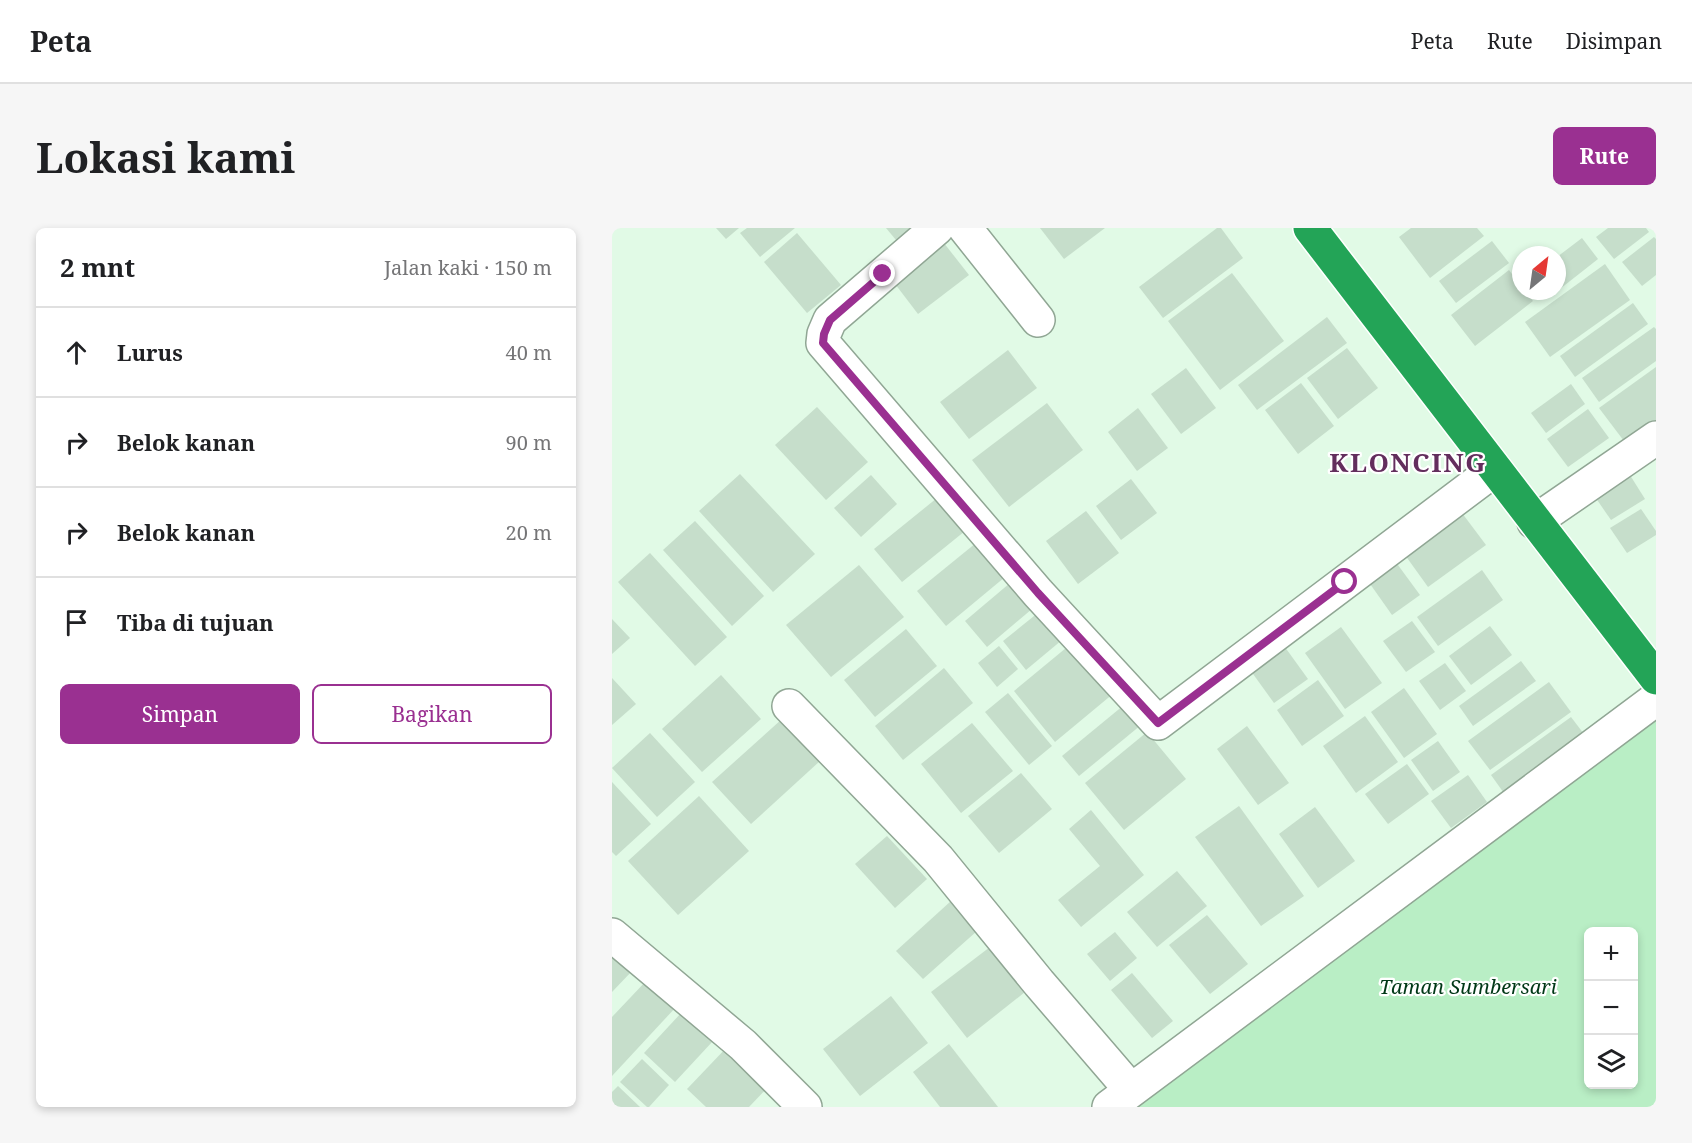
<!DOCTYPE html>
<html lang="id">
<meta charset="utf-8">
<style>
:root{--surface:#fff;--page:#f6f6f6;--text:#202124;--muted:#757577;--line:#e0e0e0;--accent:#9a3091}
body{margin:0;font-family:"Noto Serif",serif;background:var(--page);color:var(--text)}
.controls{position:absolute;right:18px;bottom:18px;display:grid;overflow:hidden;border-radius:9px;box-shadow:0 3px 9px #0003}
.controls button{width:54px;height:54px;display:grid;place-items:center;padding:0;border:0;border-bottom:2px solid var(--line);background:var(--surface);color:var(--text);font:30px sans-serif}
.compass{position:absolute;left:900px;top:18px;width:54px;height:54px;border-radius:50%;background:var(--surface);box-shadow:0 3px 9px #0003;rotate:29deg}
.stop{position:absolute;width:18px;height:18px;margin:-14px;border:4px solid #9a3091;border-radius:50%;background:#fff}
.stop.end{background:#9a3091;border-color:#fff;box-shadow:0 2px 6px #0008}
.list{margin:0;padding:0;list-style:none}
h2{display:flex;justify-content:space-between;align-items:center;height:78px;margin:0;padding:0 24px;font-size:26px}
h2 small{font-size:20px;font-weight:400;color:var(--muted)}
.list li{display:grid;grid-template-columns:39px 1fr auto;gap:18px;align-items:center;box-sizing:border-box;height:90px;padding:0 24px;border-top:2px solid var(--line)}
.list b{display:block;font-size:22px;white-space:nowrap}
.list em{font-size:20px;font-style:normal;color:var(--muted)}
.actions{display:flex;gap:12px;padding:18px 24px}
.actions a{flex:1;padding:14px 0;border:2px solid var(--accent);border-radius:9px;text-align:center;font-size:21px;color:var(--accent)}
.actions .main{background:var(--accent);color:#fff}
.icon{flex:none;width:33px;height:33px;fill:none;stroke:currentColor;stroke-width:2;stroke-linecap:round;stroke-linejoin:round}
.map{position:relative;flex:none;width:1044px;height:879px;overflow:hidden;border-radius:9px}
header{display:flex;align-items:center;gap:36px;box-sizing:border-box;height:84px;padding:0 30px;background:var(--surface);border-bottom:2px solid var(--line)}
header strong{font-size:28px}
nav{display:flex;gap:33px;margin-inline-start:auto;font-size:21px}
.intro{display:flex;align-items:center;justify-content:space-between;box-sizing:border-box;height:144px;padding:0 36px}
h1{margin:0;font-size:42px}
.button{padding:15px 27px;border-radius:9px;background:var(--accent);color:#fff;font-size:21px;font-weight:700}
main{display:flex;gap:36px;padding:0 36px}
aside{flex:1;background:var(--surface);border-radius:9px;box-shadow:0 3px 9px #0003}
.map>svg:first-child{display:block}
.green{fill:#b9eec5;fill-rule:evenodd}
.building{fill:#c6decb}
.lines{fill:none;stroke-linecap:round;stroke-linejoin:round}
.minor-casing{stroke:#90a694;stroke-width:36}
.highway-casing{stroke:#fff;stroke-width:36}
.minor{stroke:#fff;stroke-width:33}
.highway{stroke:#23a457;stroke-width:33}
.route{stroke:#9a3091;stroke-width:8}
.labels{text-anchor:middle;stroke-width:4.5;stroke-linejoin:round;paint-order:stroke}
.park-label{font-size:20px;font-style:italic;fill:#003817;stroke:#fff}
.district-label{font-size:26px;font-weight:bold;letter-spacing:1.5px;fill:#632e5d;stroke:#fff}
</style>
<header>
<strong>Peta</strong>
<nav><a>Peta</a><a>Rute</a><a>Disimpan</a></nav>
</header>
<div class="intro"><h1>Lokasi kami</h1><a class="button">Rute</a></div>
<main>
<aside>
<h2>2 mnt<small>Jalan kaki · 150 m</small></h2>
<ul class="list">
<li><svg class="icon" aria-label="ahead" viewBox="0 0 24 24"><path d="M12 20V5M6 11l6-6 6 6"/></svg><div><b>Lurus</b></div><em>40 m</em></li>
<li><svg class="icon" aria-label="right" viewBox="0 0 24 24"><path d="M7 20v-9h11M14 6l5 5-5 5"/></svg><div><b>Belok kanan</b></div><em>90 m</em></li>
<li><svg class="icon" aria-label="right" viewBox="0 0 24 24"><path d="M7 20v-9h11M14 6l5 5-5 5"/></svg><div><b>Belok kanan</b></div><em>20 m</em></li>
<li><svg class="icon" aria-label="arrive" viewBox="0 0 24 24"><path d="M6 21V4h12l-3 4 3 4H6"/></svg><div><b>Tiba di tujuan</b></div></li>
</ul>
<div class="actions"><a class="main">Simpan</a><a>Bagikan</a></div>
</aside>
<div class="map">
<svg width="1044" height="879" viewBox="0 0 1044 879">
<rect width="100%" height="100%" fill="#e1fae6"/>
<path class="green" d="M1044,471V879H491ZM976,704H1022V856H976Z"/>
<g class="building">
<path d="M104,0H127L114,11Z"/>
<path d="M135,0H183L148,29L128,5Z"/>
<path d="M274,0H299L284,12Z"/>
<path d="M428,0H493L452,31Z"/>
<path d="M605,0H609L631,30L551,90L527,59Z"/>
<path d="M799,0H865L872,8L818,50L787,9Z"/>
<path d="M996,0H1034L1037,4L1002,31L984,9Z"/>
<path d="M185,5L229,57L195,85L152,34Z"/>
<path d="M1042,9L1044,11V47L1030,58L1010,34Z"/>
<path d="M328,10L357,47L306,86L277,48Z"/>
<path d="M970,10L986,31L939,68L935,63H945V29Z"/>
<path d="M880,13L897,35L844,75L827,53Z"/>
<path d="M993,36L1018,72L938,129L913,94Z"/>
<path d="M897,42L909,58V63H913L921,73L863,118L839,87Z"/>
<path d="M620,45L672,113L608,162L556,93Z"/>
<path d="M1021,75L1036,96L963,149L948,128Z"/>
<path d="M715,89L735,115L645,182L626,157Z"/>
<path d="M1042,99L1044,101V133L987,174L970,150Z"/>
<path d="M735,120L766,160L726,191L695,150Z"/>
<path d="M396,122L425,160L357,211L328,174Z"/>
<path d="M1044,139V202L1018,221L987,180Z"/>
<path d="M574,140L604,180L569,206L539,166Z"/>
<path d="M689,155L722,198L686,226L653,182Z"/>
<path d="M959,156L973,176L934,205L919,185Z"/>
<path d="M435,175L471,222L397,279L360,232Z"/>
<path d="M205,179L256,234L214,272L163,217Z"/>
<path d="M526,180L556,220L525,243L496,204Z"/>
<path d="M976,181L997,210L956,239L935,211Z"/>
<path d="M1016,244L1033,271L999,292L981,266Z"/>
<path d="M128,246L203,326L161,364L87,283Z"/>
<path d="M259,247L285,276L249,309L222,280Z"/>
<path d="M519,251L545,285L509,312L484,278Z"/>
<path d="M325,270L353,303L290,354L262,321Z"/>
<path d="M1029,281L1044,303V307L1015,325L998,300Z"/>
<path d="M474,283L507,325L466,356L434,313Z"/>
<path d="M850,285L874,317L816,359L793,327Z"/>
<path d="M83,293L152,368L120,398L51,322Z"/>
<path d="M364,315L393,349L334,398L305,363Z"/>
<path d="M38,325L115,409L83,438L6,354Z"/>
<path d="M783,333L808,367L780,387L756,353Z"/>
<path d="M247,337L292,389L219,449L174,397Z"/>
<path d="M870,342L891,372L826,418L805,389Z"/>
<path d="M398,355L420,381L375,419L353,393Z"/>
<path d="M427,384L450,412L414,442L391,413Z"/>
<path d="M0,391L18,410L0,426Z"/>
<path d="M800,393L823,424L794,444L771,413Z"/>
<path d="M878,398L900,427L859,457L837,428Z"/>
<path d="M729,399L770,455L733,481L693,425Z"/>
<path d="M294,401L325,438L263,489L232,452Z"/>
<path d="M460,415L502,465L443,514L402,463Z"/>
<path d="M670,415L696,451L662,475L636,439Z"/>
<path d="M387,418L406,441L385,459L366,435Z"/>
<path d="M909,433L924,453L861,498L847,478Z"/>
<path d="M833,435L854,463L828,482L807,453Z"/>
<path d="M332,440L361,475L291,532L263,498Z"/>
<path d="M109,447L149,491L90,544L50,501Z"/>
<path d="M0,450L24,476L0,497Z"/>
<path d="M706,452L732,488L690,518L665,482Z"/>
<path d="M937,454L959,484L878,542L856,513Z"/>
<path d="M792,460L825,506L792,530L759,484Z"/>
<path d="M396,465L440,518L417,537L373,484Z"/>
<path d="M512,477L529,497L467,548L450,528Z"/>
<path d="M753,488L786,534L744,565L711,518Z"/>
<path d="M959,489L975,510L894,568L879,547Z"/>
<path d="M170,491L208,533L139,596L100,554Z"/>
<path d="M360,495L401,543L349,585L309,536Z"/>
<path d="M635,498L677,555L646,577L605,521Z"/>
<path d="M535,504L574,551L512,602L473,555Z"/>
<path d="M38,505L83,554L45,589L0,540Z"/>
<path d="M826,513L848,544L821,563L799,532Z"/>
<path d="M795,536L817,566L776,596L753,566Z"/>
<path d="M409,545L440,581L387,625L356,588Z"/>
<path d="M856,547L875,574L839,600L819,573Z"/>
<path d="M0,554L39,596L4,628L0,624Z"/>
<path d="M87,568L137,623L66,687L16,633Z"/>
<path d="M627,578L692,668L649,698L583,609Z"/>
<path d="M703,579L743,633L706,660L667,606Z"/>
<path d="M479,582L532,647L469,699L446,672L488,638L457,601Z"/>
<path d="M275,608L315,651L283,680L243,636Z"/>
<path d="M565,643L595,678L545,719L515,684Z"/>
<path d="M339,673L365,703L311,751L284,723Z"/>
<path d="M595,687L636,736L598,766L557,717Z"/>
<path d="M503,704L525,730L498,753L475,726Z"/>
<path d="M378,719L413,764L355,810L319,764Z"/>
<path d="M0,722L21,742L0,764Z"/>
<path d="M520,745L561,793L540,810L499,762Z"/>
<path d="M35,752L64,779L0,848V789Z"/>
<path d="M279,768L316,815L248,868L211,821Z"/>
<path d="M70,784L101,813L63,854L32,825Z"/>
<path d="M337,816L386,879H328L301,844Z"/>
<path d="M116,818L158,857L137,879H94L75,861Z"/>
<path d="M30,831L57,857L37,879H35L8,854Z"/>
<path d="M6,858L28,879H0V864Z"/>
</g>
<g class="lines">
<defs>
<g id="minor">
<path d="M325,0L218,92L212,106L211,115L426,365L546,495L882,242"/>
<path d="M353,0L426,92"/>
<path d="M922,294L1044,210"/>
<path d="M177,478L326,631L427,755L519,862"/>
<path d="M0,707L131,817L193,879"/>
<path d="M497,879L1044,471"/>
</g>
<path id="highway" d="M698,0L1044,450"/>
</defs>
<use href="#minor" class="minor-casing"/>
<use href="#highway" class="highway-casing"/>
<use href="#minor" class="minor"/>
<use href="#highway" class="highway"/>
</g>
<g class="lines">
<path class="route" d="M271,46L218,92L212,106L211,115L426,365L546,495L733,354"/>
</g>
<g class="labels">
<g class="park-label">
<text x="856" y="766">Taman Sumbersari</text>
</g>
<g class="district-label">
<text x="796" y="244">KLONCING</text>
</g>
</g>
</svg>
<div class="controls">
<button>+</button>
<button>−</button>
<button><svg class="icon" aria-label="layers" viewBox="0 0 24 24"><path d="M12 4l9 5-9 5-9-5zM3 14l9 5 9-5"/></svg></button>
</div>
<svg class="compass" viewBox="-18 -18 36 36"><path d="M0-13l5 13h-10z" fill="#e53935"/><path d="M0 13l5-13h-10z" fill="#757577"/></svg>
<div class="stop" style="left:733px;top:354px"></div>
<div class="stop end" style="left:271px;top:46px"></div>
</div>
</main>
